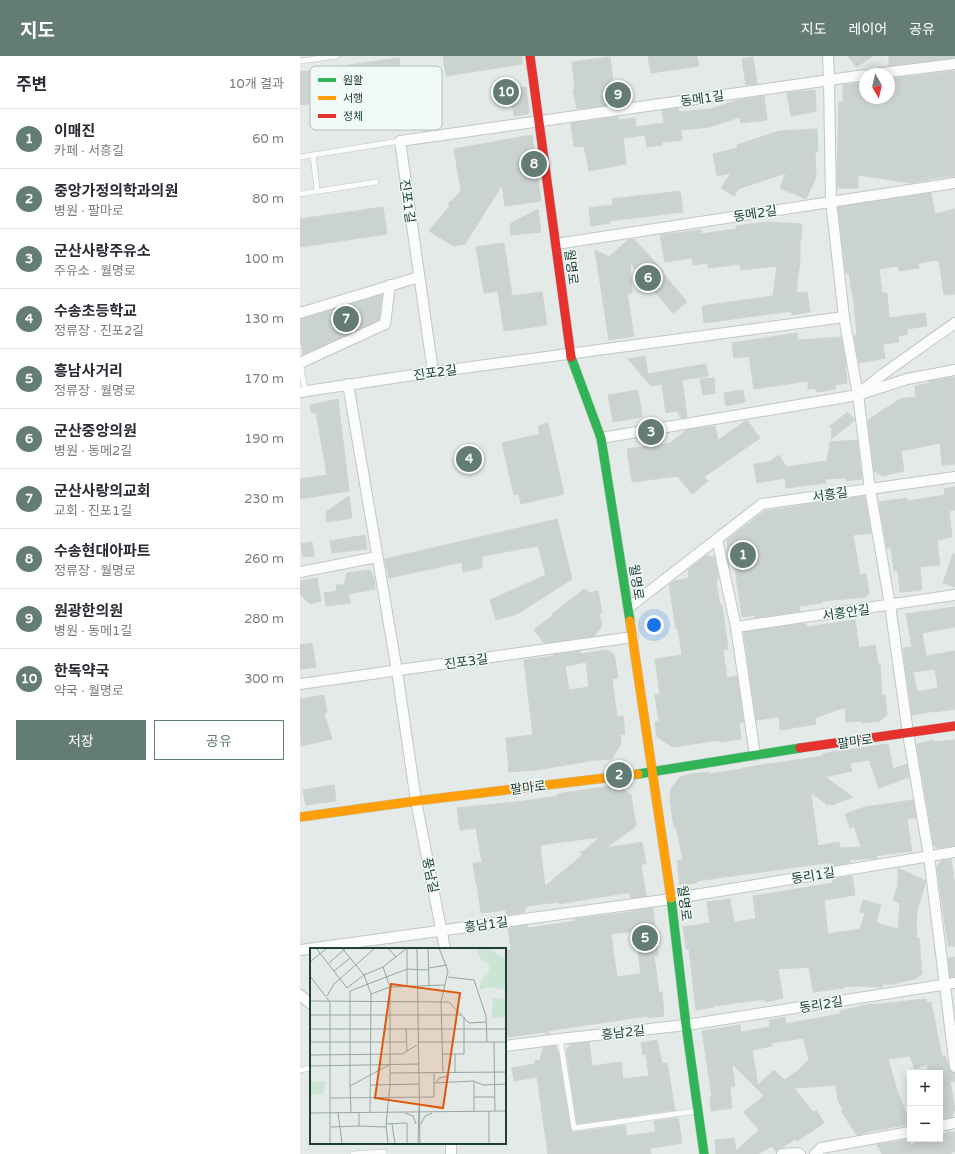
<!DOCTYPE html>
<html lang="ko">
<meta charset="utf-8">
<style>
:root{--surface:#fff;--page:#f2f2f3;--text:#2b2b33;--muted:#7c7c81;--line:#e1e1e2;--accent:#647c76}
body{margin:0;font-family:"Varela Round","Noto Sans KR",sans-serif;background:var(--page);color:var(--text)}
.controls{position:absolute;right:12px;bottom:12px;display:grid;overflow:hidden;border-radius:0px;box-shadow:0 2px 10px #0003}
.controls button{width:36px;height:36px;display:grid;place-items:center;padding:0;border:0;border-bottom:1px solid var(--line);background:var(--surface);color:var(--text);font:20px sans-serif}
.compass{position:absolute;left:559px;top:12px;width:36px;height:36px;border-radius:50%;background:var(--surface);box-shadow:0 2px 10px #0003;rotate:172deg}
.you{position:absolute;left:354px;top:569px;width:14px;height:14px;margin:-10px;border:3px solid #fff;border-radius:50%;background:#1a73e8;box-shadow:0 0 0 6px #1a73e833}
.badge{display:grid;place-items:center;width:26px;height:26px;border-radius:50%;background:var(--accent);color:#fff;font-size:13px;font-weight:700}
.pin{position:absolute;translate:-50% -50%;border:2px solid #fff;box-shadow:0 1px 4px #0006}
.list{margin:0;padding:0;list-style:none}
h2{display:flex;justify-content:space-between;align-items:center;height:52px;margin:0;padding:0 16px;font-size:17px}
h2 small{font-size:13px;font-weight:400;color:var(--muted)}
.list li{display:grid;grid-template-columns:26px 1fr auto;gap:12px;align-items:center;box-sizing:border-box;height:60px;padding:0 16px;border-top:1px solid var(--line)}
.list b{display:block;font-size:15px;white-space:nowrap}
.list p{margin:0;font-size:13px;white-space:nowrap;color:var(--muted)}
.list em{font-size:13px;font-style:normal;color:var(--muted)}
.actions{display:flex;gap:8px;padding:12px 16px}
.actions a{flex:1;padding:9px 0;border:1px solid var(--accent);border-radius:0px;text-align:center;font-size:14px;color:var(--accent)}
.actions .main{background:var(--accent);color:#fff}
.map{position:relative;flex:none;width:655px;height:1098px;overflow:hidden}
header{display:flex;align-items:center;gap:24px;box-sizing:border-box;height:56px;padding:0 20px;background:var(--accent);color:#fff}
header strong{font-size:19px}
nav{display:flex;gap:22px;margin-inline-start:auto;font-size:14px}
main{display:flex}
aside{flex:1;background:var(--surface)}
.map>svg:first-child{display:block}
.building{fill:#cbd3d0;stroke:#ccd3d0;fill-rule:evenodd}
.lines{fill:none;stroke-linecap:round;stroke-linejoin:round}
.lane-casing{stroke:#c1c7c5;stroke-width:6}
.street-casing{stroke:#c1c7c5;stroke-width:12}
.fast-casing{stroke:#bfc8c5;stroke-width:10}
.slow-casing{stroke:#bfc8c5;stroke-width:10}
.jam-casing{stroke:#bfc8c5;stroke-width:10}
.lane{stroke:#fbfcfb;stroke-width:5}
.street{stroke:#fbfcfb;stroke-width:10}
.fast{stroke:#30b455;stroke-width:9}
.slow{stroke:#ff9f0a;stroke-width:9}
.jam{stroke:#e5322d;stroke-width:9}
.labels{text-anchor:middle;stroke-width:3;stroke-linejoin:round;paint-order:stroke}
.street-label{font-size:13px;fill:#1f4039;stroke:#f1f9f6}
.inset-road{fill:none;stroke:#95a6a1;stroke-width:1}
.view{fill:#de580e;fill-opacity:0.15;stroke:#de580e;stroke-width:2}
.inset-edge{fill:none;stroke:#1f4039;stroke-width:2}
.key{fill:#f1f9f6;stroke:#b2c2bd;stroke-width:1}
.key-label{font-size:11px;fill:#1f4039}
</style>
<header>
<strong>지도</strong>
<nav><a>지도</a><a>레이어</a><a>공유</a></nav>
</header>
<main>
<aside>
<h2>주변<small>10개 결과</small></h2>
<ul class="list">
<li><span class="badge">1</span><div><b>이매진</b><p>카페 · 서흥길</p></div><em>60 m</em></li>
<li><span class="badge">2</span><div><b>중앙가정의학과의원</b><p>병원 · 팔마로</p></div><em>80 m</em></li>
<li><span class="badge">3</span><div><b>군산사랑주유소</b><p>주유소 · 월명로</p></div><em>100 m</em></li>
<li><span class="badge">4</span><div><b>수송초등학교</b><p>정류장 · 진포2길</p></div><em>130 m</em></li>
<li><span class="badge">5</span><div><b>흥남사거리</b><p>정류장 · 월명로</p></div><em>170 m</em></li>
<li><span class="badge">6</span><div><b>군산중앙의원</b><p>병원 · 동메2길</p></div><em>190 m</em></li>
<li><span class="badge">7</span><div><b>군산사랑의교회</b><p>교회 · 진포1길</p></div><em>230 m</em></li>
<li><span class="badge">8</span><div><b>수송현대아파트</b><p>정류장 · 월명로</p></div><em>260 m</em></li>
<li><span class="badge">9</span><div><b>원광한의원</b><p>병원 · 동메1길</p></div><em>280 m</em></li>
<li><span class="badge">10</span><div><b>한독약국</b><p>약국 · 월명로</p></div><em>300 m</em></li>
</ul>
<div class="actions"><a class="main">저장</a><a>공유</a></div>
</aside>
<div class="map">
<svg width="655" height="1098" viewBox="0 0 655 1098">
<rect width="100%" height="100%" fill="#e4eae7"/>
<g class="building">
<path d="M143,0H222V8L146,20Z"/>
<path d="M348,0H397L399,10L351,17Z"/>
<path d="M548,0H573L556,11Z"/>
<path d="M589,0H655V2L589,10Z"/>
<path d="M310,1L313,23H311L316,48L277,53L273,34L275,33L272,6Z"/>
<path d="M453,1L457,28L446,29L442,3Z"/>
<path d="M99,2L103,35L0,49V16Z"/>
<path d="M655,15V120L629,123V124L611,127L558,119V132H537L539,46H543V29L565,26V42H589V23Z"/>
<path d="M226,31L229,56L228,58L214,60L210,33Z"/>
<path d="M515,34L516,55L491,60L487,37Z"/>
<path d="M464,40L467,64L441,67L440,61L409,71L381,74L382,84L362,86V89L347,91L345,79L323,82L326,108L289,115L284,90L274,91L271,67L318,61L319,64L335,62L336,71L364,67L362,54L378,52L379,56L410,53L438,44Z"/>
<path d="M517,73L518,95H515L516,121L506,143L480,132L486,117L438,133L434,140L421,132L431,117L417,120L413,98L438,92L437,89L479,75Z"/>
<path d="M232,79L241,145L205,150L202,129L165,188L154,190L129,175L150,150L148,148L161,135L154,93Z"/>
<path d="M380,135L383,156L309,165L310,167L291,170L289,152L313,149L312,143Z"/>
<path d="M631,137L635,158L655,153V238L644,239L639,204L618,207L619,212L599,215L598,210L579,213L582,237H587L589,262L625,257L627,270L607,273V278L598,280L599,286L583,288L585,302L559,307L554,280L557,279L553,238H552L549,217H546L538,151Z"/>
<path d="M83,151L87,178L0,191V163Z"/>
<path d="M238,153L241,176L211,179L210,168Z"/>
<path d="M468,166L502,168L501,184H500V203L496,237L507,236L510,256L492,259V255L404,267L402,250L473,240L477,210L441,214L440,208L408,212V207L393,209L392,202L365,206L360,179L401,174V178L436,173V170Z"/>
<path d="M329,183H334L363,215V217L387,246L373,257L330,207L332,237H327L334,280L309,284L295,194L309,201Z"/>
<path d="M204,187L212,240L242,236L247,269L204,275L198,235L184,237L176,191Z"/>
<path d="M82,239L79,264L3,299L0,282V263Z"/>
<path d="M497,277L498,284L541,281L546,309H545L547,327L535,329L536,333L516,336V332L508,333V325L454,333L449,300L434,302L432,287Z"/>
<path d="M345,300L348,318L406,308L408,320L382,324L387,361L381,362L377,355L366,357L362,328L351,330L328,303Z"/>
<path d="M655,321V408L642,409L640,387L601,395L604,415L582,420L574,415L568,364L600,343L616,341L615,330L630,327L629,325Z"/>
<path d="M414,322L415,337L403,339L400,323Z"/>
<path d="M338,334L342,361L313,366L308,339Z"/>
<path d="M443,334L445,346L426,350L424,337Z"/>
<path d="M38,343L49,435L0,443V423L27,419L16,357L11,356L10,349Z"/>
<path d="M548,356L555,364L531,383L532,373L530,370Z"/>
<path d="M447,364L460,382L404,421L408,425L392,438L377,420L332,426L327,393L370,387L387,374L415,370L418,384Z"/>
<path d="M248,367L264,438L221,448L219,438L214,439L202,387L240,378L238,370Z"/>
<path d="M557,384L562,423L547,425L546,422L525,423L526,427L486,432L485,422L457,427L454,408L469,406L479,399L486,411L527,405L530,386Z"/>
<path d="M655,431V454L649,455L652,481L637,484L640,509L620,511L622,534L600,536L598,515H594L591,492H587L579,446L607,442V445L645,439L644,433Z"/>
<path d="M49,440L52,462L27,466L26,456Z"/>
<path d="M563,440L565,442L571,477L553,479L560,519L566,518L569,537L566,541L522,545V547L499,550L500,555L454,562L456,559L442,561L433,498L428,499L427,484L465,455Z"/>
<path d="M257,463L272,523L217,558L196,564L190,544L246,519L238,490L182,500V512L163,516L162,506L89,522L85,503Z"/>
<path d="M65,479L67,493L32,497L30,485Z"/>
<path d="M12,486L14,500L3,501L1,488Z"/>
<path d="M653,498H655V531L643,527Z"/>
<path d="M406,500L414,501L417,514L418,524L416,525L420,549H422L428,593L423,594L427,622L437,620L444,666L439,667L441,683L420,686V684L373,691L357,681L355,666L359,665L355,639L360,638L355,603L382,599L378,572L376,573L369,529L374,525L389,522L388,514Z"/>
<path d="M70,514L74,522L75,533L48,538L51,547L26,550L24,537L37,535L36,529H44L47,517Z"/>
<path d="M17,522L21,545L10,548L0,538V525Z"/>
<path d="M283,534H287L289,537L298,535L302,557H299L302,570L294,580L244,587L234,574L253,559L252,558Z"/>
<path d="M655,551V571L622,577L626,600L655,595V653L635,656V655L612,659L603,592L612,591L606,558ZM635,613L638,632L617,636L613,616Z"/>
<path d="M555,564L559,592L575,589L578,608H580L582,640L585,639L587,659L580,665L562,667V665L546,666L545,651L515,662L516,668L480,674L479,661L456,664L444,576L501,568H506L507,571Z"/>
<path d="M12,587L16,611L0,613V589Z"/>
<path d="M307,594L314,598L318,622L312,623L317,661L323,660L325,678H320L321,688L312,703L295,704L236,714L209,716L206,682L233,679L224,604L254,600L253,599L281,595L279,598ZM286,606L289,631L269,634L265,610Z"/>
<path d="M24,639L27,656L24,657L32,683L1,690L0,643Z"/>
<path d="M633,684L634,686L655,684V790L638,792L634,790L617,689V688Z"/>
<path d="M588,688L593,713L607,708L609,721L579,732L569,704L550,707L552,715L525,721L553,741L532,749L529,747L528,749L511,737L518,790L539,786L540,792L561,791L554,770L550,772L545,758L565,751L613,744L616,762L607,763L612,795L574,800L578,802L549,804L550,807L531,810L530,807H526L396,825L397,827L380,829L377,805L383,804L376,771H374L370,744L371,733L380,721L391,718L409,716V718L442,713V712L523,700V698L526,697Z"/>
<path d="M34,729L36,745L6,749L3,734Z"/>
<path d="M317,729L331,739L336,770L306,792L342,786L346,808H341L346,840L331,842L330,837H325L259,848L258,846L227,850V851L225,852V856L206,859V854L181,857L177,828H176L173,807L182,806L176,772L160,774L157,752L225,745L258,740L257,738ZM300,781L284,795L280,796L283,799L245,830L240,789Z"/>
<path d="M651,803L655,829V890H648L637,811L641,805Z"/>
<path d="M598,812L626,825L617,854L616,870L617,871L616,882H619L622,918L615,923L596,927V928H583L582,931L544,930V932L513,936L509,911L478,913L483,942L465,946V943L414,950V951L396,954L389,893H386L383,871L410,867L407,846L430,843L434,866L456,863L453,840L533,827V823L552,820L555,839L524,844L528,878L560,873L565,857L560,856L563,844L581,849L576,867L598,873L600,847L593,844L598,829Z"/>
<path d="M353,852L358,899L354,900L359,937L362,936L364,960L348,962L347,960L247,975L249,978H246V976L208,981L205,957V894H211L208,872L227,869L228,872L276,865L275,863L332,856V855ZM335,875L341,918L317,921L311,878Z"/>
<path d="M655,901V921H650L648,902Z"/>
<path d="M626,943V947L631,946L642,1001L645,1000L650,1015L655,1017V1025L650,1026L655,1053L652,1061L640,1063V1017H629L627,1008L615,1013L610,1000L588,1003L597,1034L610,1068L566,1076V1077L557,1079L541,1055L543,1054L538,1044L536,1029L494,1032L513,1056L517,1055L524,1067L497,1085L495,1083L483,1091L479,1092L476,1096L472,1090L458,1098H416L415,1084L434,1082L436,1095L459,1074L444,1056L464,1040L432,1008L435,1030L430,1031L432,1052L411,1055L410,1041H412L402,975L440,969L441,976L470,971L469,964L485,961L486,968L540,958V955L571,948V949ZM503,982L509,1003L499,1014L484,1024L474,1014L458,1029L452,994L472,990V987Z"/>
<path d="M357,984L362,1007H367L375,1054L277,1068L266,994L271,988L289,986L292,1010L321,1006L323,1023L349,1020L346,998L343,999L341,987Z"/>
<path d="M255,990L258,995L271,1075L275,1076L325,1069L327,1080L356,1076L354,1065L378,1062L382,1087L352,1092L350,1093L351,1098H248L237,1021L214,1025L212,1012L235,1008V1005L240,1004L243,992Z"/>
<path d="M647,1076H655V1095L650,1098H582L577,1089L610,1083V1090L622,1083H640V1081Z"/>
</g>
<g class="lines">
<defs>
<g id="lane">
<path d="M0,5L36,0"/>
<path d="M13,99L17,134"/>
<path d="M0,101L100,85"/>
<path d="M0,138L76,126"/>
<path d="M0,306L5,335"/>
<path d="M260,983L274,1072L397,1055"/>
<path d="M0,1014L11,1012"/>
<path d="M53,1098L84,1096V1098"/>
</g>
<g id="street">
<path d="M528,0L529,24L531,145L544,261L558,339L570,433L590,549L608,677L629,800L655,1011"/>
<path d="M574,18L655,8"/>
<path d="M256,188L655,127"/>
<path d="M0,257L119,221"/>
<path d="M0,307L85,268L90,229"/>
<path d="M133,316L100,85L565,19"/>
<path d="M48,328L97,615L116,745L145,893"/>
<path d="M562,335L583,318L655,267"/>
<path d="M0,336L133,316L544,261"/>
<path d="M301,382L558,339L607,323L655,314"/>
<path d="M417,483L436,571L455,699"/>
<path d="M0,516L77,501"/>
<path d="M328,552L462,448L655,421"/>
<path d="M436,571L655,539"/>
<path d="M0,628L333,581"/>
<path d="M0,894L371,843L655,796"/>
<path d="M0,939L11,948"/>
<path d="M205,990L260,983L386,969L655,927"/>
<path d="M640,1070L655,1067"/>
<path d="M151,1098V1087"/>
<path d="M482,1098L498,1097L500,1098"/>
<path d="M515,1098L521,1092L610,1076"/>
</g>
<g id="fast">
<path d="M271,301L301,382L330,565"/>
<path d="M338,718L500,692"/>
<path d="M371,842L386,969L404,1098"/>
</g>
<g id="slow">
<path d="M330,565L371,842"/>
<path d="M0,761L116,745L338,718"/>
</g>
<g id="jam">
<path d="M230,0L271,301"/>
<path d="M500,692L655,670"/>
</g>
</defs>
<use href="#lane" class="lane-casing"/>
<use href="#street" class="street-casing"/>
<use href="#fast" class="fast-casing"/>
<use href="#slow" class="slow-casing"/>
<use href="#jam" class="jam-casing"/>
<use href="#lane" class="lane"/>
<use href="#street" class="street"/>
<use href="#fast" class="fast"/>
<use href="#slow" class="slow"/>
<use href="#jam" class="jam"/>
</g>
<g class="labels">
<g class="street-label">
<text transform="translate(402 42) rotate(-8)" y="5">동메1길</text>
<text transform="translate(108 145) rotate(82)" y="5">진포1길</text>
<text transform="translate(455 157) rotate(-9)" y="5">동메2길</text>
<text transform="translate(272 211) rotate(83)" y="5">월명로</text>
<text transform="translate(135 316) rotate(-8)" y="5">진포2길</text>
<text transform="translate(530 438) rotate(-8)" y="5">서흥길</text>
<text transform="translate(337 526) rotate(81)" y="5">월명로</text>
<text transform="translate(546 556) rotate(-8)" y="5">서흥안길</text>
<text transform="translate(166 605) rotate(-8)" y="5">진포3길</text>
<text transform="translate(555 685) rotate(-8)" y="5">팔마로</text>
<text transform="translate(228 731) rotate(-7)" y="5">팔마로</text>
<text transform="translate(131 819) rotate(78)" y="5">풍남길</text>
<text transform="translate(513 819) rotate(-9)" y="5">동리1길</text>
<text transform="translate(385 847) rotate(83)" y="5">월명로</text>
<text transform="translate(186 868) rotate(-8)" y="5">흥남1길</text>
<text transform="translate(521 948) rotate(-9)" y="5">동리2길</text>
<text transform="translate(323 976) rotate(-6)" y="5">흥남2길</text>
</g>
</g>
<g transform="translate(10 892)">
<rect width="196" height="196" fill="#e4eae7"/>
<path d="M166,0H178L196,11V42L180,39L169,42L171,33L179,24V17L171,11ZM183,50L196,51V70L182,69ZM16,133L13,146H0V134Z" fill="#cbe5d4"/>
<path class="inset-road" d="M6,0L37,40M32,0L54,27L61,46L60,164M78,0L86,9M107,0L110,196M118,0L119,37M129,0L138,23L131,54L133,125M0,14L17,0M19,15L36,0M73,19L80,39V137L76,177L78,196M119,20L137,17M24,23L40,10M0,28L20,54V196M138,29L164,32L176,68L177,94M97,37V1M37,40L54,27L73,19L97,0M40,43V138M40,43L97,21L118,22M61,46L80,39L135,37M17,48L24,36L65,0M0,53L139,54L159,75L176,74M0,67H152M96,80L97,103M0,81H196M0,94H96M107,94H196M184,94L185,163M133,106H154V69M0,107L92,106L107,97M0,118L108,116M81,125L196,124M145,125V106M164,133V163M127,134L129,130L138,128M124,135L164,133L173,137L196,136M60,137L109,136M164,149H184M20,150L124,149V125M179,163V196M28,164L32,196M41,164L40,138L79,117M49,164V178L76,179M0,165L196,163M95,165L103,168L106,176M76,176L97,175V196M82,176L85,196M111,176L115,168L122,165M21,179L49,178M108,196L109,159"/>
<path class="view" d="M81,36L150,45L133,160L65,150Z"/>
<rect width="196" height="196" class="inset-edge"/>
</g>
<rect x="10" y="10" width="132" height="64" rx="6" class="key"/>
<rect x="18" y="22" width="18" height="4" fill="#30b455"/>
<rect x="18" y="40" width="18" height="4" fill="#ff9f0a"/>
<rect x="18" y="58" width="18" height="4" fill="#e5322d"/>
<g class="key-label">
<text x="43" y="28">원활</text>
<text x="43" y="46">서행</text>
<text x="43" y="64">정체</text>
</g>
</svg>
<div class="controls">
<button>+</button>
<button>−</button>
</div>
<svg class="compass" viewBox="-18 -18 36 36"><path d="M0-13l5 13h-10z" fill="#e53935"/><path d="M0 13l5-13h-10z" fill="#7c7c81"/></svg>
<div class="you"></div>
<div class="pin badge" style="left:443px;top:499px">1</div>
<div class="pin badge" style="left:319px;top:719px">2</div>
<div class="pin badge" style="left:351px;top:376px">3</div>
<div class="pin badge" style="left:169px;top:403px">4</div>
<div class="pin badge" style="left:345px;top:882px">5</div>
<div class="pin badge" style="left:348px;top:222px">6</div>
<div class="pin badge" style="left:46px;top:263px">7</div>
<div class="pin badge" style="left:234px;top:108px">8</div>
<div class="pin badge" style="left:318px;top:39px">9</div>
<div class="pin badge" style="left:206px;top:36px">10</div>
</div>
</main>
